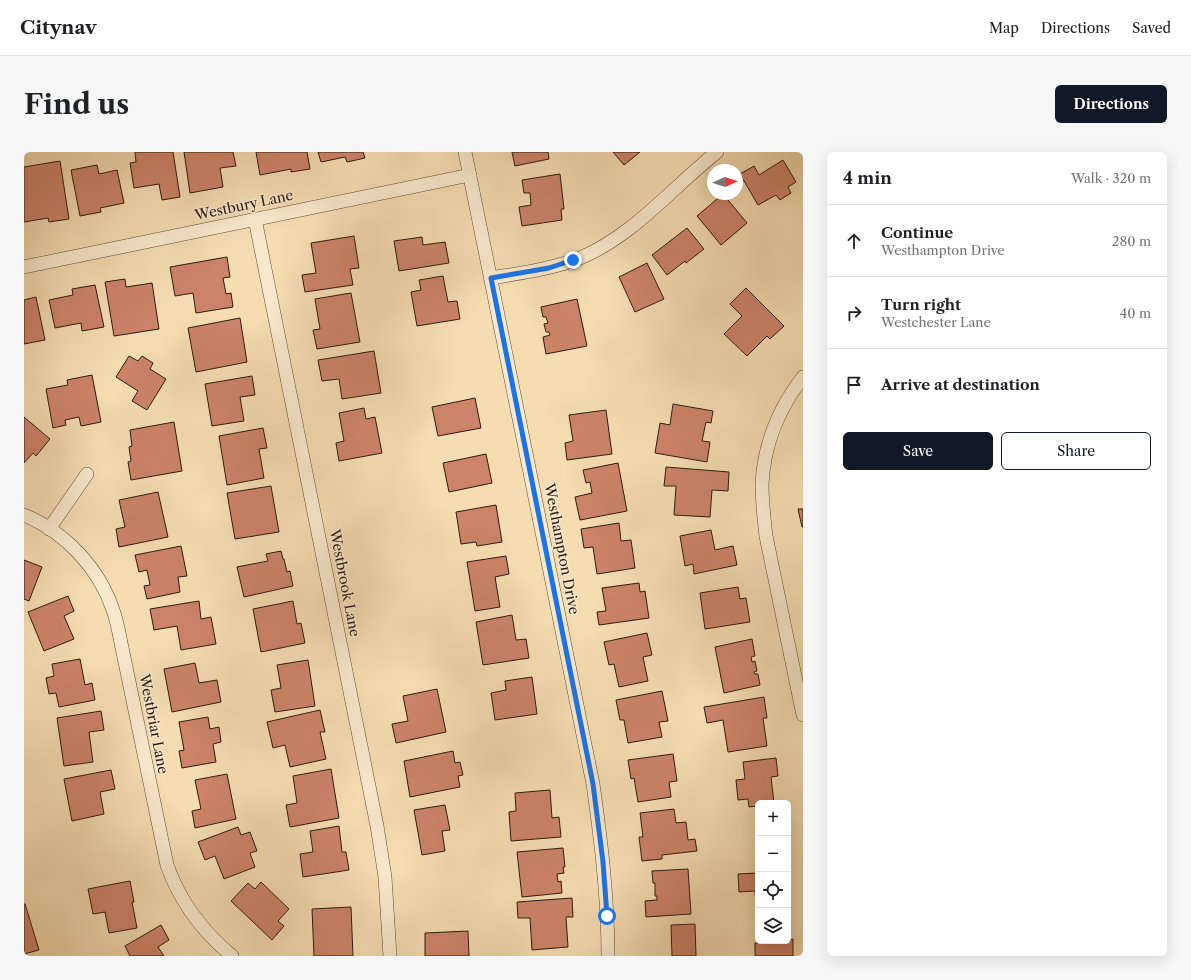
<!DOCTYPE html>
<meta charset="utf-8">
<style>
:root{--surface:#fff;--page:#f6f6f6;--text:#202124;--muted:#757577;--line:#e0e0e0;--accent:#111827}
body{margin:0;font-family:"Libre Caslon Text",serif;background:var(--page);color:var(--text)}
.controls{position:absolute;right:12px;bottom:12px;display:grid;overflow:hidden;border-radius:6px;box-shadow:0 4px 16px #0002}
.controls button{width:36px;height:36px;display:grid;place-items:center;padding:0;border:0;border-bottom:1px solid var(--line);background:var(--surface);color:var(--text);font:20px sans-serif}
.compass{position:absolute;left:683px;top:12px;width:36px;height:36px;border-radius:50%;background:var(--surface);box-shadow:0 4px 16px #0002;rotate:87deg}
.stop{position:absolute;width:12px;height:12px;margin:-9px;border:3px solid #1a73e8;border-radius:50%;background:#fff}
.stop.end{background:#1a73e8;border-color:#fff;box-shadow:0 1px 4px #0008}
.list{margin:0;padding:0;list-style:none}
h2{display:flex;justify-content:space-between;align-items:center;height:52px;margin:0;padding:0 16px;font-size:17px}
h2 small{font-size:13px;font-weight:400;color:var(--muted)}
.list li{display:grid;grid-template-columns:26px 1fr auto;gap:12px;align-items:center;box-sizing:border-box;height:72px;padding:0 16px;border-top:1px solid var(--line)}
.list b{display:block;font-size:15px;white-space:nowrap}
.list p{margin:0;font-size:13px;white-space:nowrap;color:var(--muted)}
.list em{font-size:13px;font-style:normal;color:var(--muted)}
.actions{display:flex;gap:8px;padding:12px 16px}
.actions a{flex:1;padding:9px 0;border:1px solid var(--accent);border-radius:6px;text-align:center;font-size:14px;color:var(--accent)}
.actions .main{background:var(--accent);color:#fff}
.icon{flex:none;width:22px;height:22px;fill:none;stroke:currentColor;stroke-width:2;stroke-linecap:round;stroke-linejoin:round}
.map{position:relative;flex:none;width:779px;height:804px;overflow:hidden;border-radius:6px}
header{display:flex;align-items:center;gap:24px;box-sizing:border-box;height:56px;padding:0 20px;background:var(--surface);border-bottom:1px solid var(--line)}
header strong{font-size:19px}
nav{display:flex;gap:22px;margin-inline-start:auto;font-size:14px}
.intro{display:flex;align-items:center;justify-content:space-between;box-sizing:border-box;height:96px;padding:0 24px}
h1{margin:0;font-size:28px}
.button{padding:10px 18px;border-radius:6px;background:var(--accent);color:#fff;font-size:14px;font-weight:700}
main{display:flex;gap:24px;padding:0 24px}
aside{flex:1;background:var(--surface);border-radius:6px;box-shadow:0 4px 16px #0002}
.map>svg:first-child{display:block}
.building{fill:#cc8368;stroke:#2d1a11}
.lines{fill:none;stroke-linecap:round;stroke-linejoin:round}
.minor-casing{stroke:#5f4a39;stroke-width:14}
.minor{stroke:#f8e8cc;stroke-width:13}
.route{stroke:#1a73e8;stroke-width:5}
.labels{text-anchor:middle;stroke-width:3;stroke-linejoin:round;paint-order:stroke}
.street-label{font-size:14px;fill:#2d1a11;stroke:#f8e8cc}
</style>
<header>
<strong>Citynav</strong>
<nav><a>Map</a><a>Directions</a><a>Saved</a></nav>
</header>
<div class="intro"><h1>Find us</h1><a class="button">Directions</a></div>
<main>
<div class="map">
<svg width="779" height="804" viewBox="0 0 779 804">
<rect width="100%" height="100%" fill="#f5dcb1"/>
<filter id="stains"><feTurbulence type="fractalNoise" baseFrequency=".005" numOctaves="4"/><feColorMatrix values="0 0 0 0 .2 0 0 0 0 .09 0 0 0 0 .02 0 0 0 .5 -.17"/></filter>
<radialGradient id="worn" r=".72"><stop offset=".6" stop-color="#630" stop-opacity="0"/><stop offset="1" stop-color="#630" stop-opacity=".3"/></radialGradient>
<g class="building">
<path d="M111,0H149L156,45L138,48L135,32L110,36L106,11L112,10Z"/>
<path d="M160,0H209L212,14L196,16L199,35L166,41Z"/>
<path d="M232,0H283L286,17L267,20V17L236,23Z"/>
<path d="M294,0H339L341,6L323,10L321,5L297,10Z"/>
<path d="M488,0H524L525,7L491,14Z"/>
<path d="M589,0H616L600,13Z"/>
<path d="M759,8L772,30L764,35L767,41L756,48L752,43L734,53L716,22L730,14L735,23Z"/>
<path d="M36,9L45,67L25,70L24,66L0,70V15Z"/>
<path d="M73,13L75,22L93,18L100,51L76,56L77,60L56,64L47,18Z"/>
<path d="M536,22L540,57H537L538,68L498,74L495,55L507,53L506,41H500L498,28Z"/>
<path d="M699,42L723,71L697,93L673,64Z"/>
<path d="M663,76L680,97L662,111L661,109L643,123L628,103Z"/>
<path d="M330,84L335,116L326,117L329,133L281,140L278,123L292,121L287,91Z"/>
<path d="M398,85L399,93L421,90L425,111L375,119L370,89Z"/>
<path d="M203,105L206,125L199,126L202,142L207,141L209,155L172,161L169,141L151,144L146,115Z"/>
<path d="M623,111L640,147L611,160L595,125Z"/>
<path d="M419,124L424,150L433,149L436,167L393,174L387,140L397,138L395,128Z"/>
<path d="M101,127L102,135L128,131L135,177L90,184L81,130Z"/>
<path d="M71,133L80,175L58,179L57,171L31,176L25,148L49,143L48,137Z"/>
<path d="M722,136L760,174L746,187L743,184L723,204L700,182L718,164L706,152Z"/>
<path d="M327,141L336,190L293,197L289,178L296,177L291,147Z"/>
<path d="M12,145L21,188L0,192V148Z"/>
<path d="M553,147L563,194L522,202L519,185L526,183L525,180H522L520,172L524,171L522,165H519L517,155Z"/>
<path d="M216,166L223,210L172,220L164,176Z"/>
<path d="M350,199L357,241L318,247L315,227L298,229L294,208Z"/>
<path d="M105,204L114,209L118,204L129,211L126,217L142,227L123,258L108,249L114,239L92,225Z"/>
<path d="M68,223L77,270L57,274L55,265L41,268L42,273L29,276L22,237L44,233L43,228Z"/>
<path d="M228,224L231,243L216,245L220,269L188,274L181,232Z"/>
<path d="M451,246L457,276L414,284L408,255Z"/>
<path d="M649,252L689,259L687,271L682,270L678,289L686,290L683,310L631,301L636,271L646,273Z"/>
<path d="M340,256L342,267L351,265L358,301L315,309L312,291L320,289L315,261Z"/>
<path d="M582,258L588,302L543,308L541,291L549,289L545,263Z"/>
<path d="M0,265L26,287L12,304L9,301L0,311Z"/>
<path d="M150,270L158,319L107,328L104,310L107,309L105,295L108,294L106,278Z"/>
<path d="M239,276L243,296L235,297L240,326L203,333L195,284Z"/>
<path d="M462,302L468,331L425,340L419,311Z"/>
<path d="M594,311L603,359L556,368L551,345L568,341L566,330L562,331L559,318Z"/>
<path d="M642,315L705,320L704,339L688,338L686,365L650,363L652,334H640Z"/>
<path d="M247,334L255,380L211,387L203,341Z"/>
<path d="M134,340L144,385L95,395L92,377L101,375L95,348Z"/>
<path d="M472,353L478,390L453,394L452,390L437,392L432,360Z"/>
<path d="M774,357H779V375H778Z"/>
<path d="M595,371L597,389L607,388L611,416L573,422L569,395L560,396L557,377Z"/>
<path d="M687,378L691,398L709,394L713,413L670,422L669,412L661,414L656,384Z"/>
<path d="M157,394L163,424L154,425L156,440L123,447L120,434L126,433L123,418L115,420L111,403Z"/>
<path d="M257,399L259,407H260L263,420L266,419L269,434L220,445L213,415L244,409L242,402Z"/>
<path d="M482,404L485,422L471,425L476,455L451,459L443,410Z"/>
<path d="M0,408L18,415L5,449L0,447Z"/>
<path d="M615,431L616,440L621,439L625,466L575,473L573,460L582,459L578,436Z"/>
<path d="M714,435L716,447L722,446L726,470L681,477L676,441Z"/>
<path d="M44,444L50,459L40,464L50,487L20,499L4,460Z"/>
<path d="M175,449L177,467L187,465L192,492L157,498L153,474L130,478L126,457Z"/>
<path d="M269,449L273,472L277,471L281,491L237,500L229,457Z"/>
<path d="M488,463L492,488L502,487L505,506L459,513L452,470Z"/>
<path d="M623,481L628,503L619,505L624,529L595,535L590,512L585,513L580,490Z"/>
<path d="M728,487L731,504L727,505L728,510L731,509L733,519L730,520L731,522H734L736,533L700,541L691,495Z"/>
<path d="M56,507L61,533L68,531L71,548L35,555L32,541L25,542L22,526L30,524L28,512Z"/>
<path d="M284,508L291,554L251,560L247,538L257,536L253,513Z"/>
<path d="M171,511L175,531L193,528L197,550L148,560L140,517Z"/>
<path d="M508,525L513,562L471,568L467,541L482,538L481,529Z"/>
<path d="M413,537L422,580L372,591L368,572L384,569L379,544Z"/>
<path d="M638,539L644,569L635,570L638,585L604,591L600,568H596L592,548Z"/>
<path d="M740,545L743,566H739L743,594L704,600L699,568L683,571L680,555Z"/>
<path d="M296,558L301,580H296L302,607L266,615L261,593L249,596L243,570Z"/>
<path d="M77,559L80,578L65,580L69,610L40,614L33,566Z"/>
<path d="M184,565L186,577L195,575L197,590L189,592L192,610L158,616L155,599L160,598L155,570Z"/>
<path d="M429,599L431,611L436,610L439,623L434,624L436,635L386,645L380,609Z"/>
<path d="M649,602L653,629L645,630L647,645L614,650L610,626L607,627L604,608Z"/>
<path d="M752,606L754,624L747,625L750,651H734V654L725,655L724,647L714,648L712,628L721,627L719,610Z"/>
<path d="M307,617L315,666L266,675L262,653L273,651L269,624Z"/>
<path d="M87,618L91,637L76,640L80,662L48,669L40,627Z"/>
<path d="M203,622L212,667L171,676L168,659L177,657L171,628Z"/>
<path d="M526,638L528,666L535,665L537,685L487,689L485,660L492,659L491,641Z"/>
<path d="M421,653L426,678L418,679L421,699L398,703L390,658Z"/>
<path d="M650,657L652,671L662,670L664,688L671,687L673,699L638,703V707L618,709L615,685H619L616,661Z"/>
<path d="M315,674L318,700H322L325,718L279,725L276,702L289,700L286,679Z"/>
<path d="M214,675L217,683L226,680L233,699L226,701L231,715L200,727L191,704L181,708L174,690Z"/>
<path d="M539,696L541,715H539L540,721L533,722L534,730L537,729L538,741L498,745L493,700Z"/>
<path d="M664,717L667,762L622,765L621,749L633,748V744H631V731H629L628,719Z"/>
<path d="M734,721V771H733L731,739L715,740L714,722Z"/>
<path d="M106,729L110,750H108L113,776L85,781L81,760L69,762L64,737Z"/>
<path d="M237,730L265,757L254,769L260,774L248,788L207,749L224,731L231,737Z"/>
<path d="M764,736L766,769H764Z"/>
<path d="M548,746L549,765H542L544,795L508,798L506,766H494L493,750Z"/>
<path d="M0,752H1L15,798L0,802Z"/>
<path d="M327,755L329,804H290L288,757Z"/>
<path d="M671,772L672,804H648L647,773Z"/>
<path d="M137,773L145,788L134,795L140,804H106L101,794Z"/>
<path d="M444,779L445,804H401V781Z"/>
<path d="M764,779H765V788L769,787V804H731V791L742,790V789H764Z"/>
</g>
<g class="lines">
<defs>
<g id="minor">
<path d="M441,0L569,632C577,689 584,746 584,804"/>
<path d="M231,67L353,674L361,725L366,804"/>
<path d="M0,115L446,23"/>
<path d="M467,126C497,121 528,117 556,106C609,84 649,35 693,0"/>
<path d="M779,225C755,256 740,293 738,332C738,350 740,367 742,384L779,563"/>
<path d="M0,363C41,380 75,416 89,458C93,469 95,480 97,491L143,713C156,750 178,779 208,804"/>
<path d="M25,377L63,322"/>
</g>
</defs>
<use href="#minor" class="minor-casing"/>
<use href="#minor" class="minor"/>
</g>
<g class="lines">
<path class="route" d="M549,108L525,116L467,126L569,632L579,710L583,764"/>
</g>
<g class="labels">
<g class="street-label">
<text transform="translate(220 53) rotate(-12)" y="5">Westbury Lane</text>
<text transform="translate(538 397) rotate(79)" y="5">Westhampton Drive</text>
<text transform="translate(321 431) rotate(79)" y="5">Westbrook Lane</text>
<text transform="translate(130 572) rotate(79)" y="5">Westbriar Lane</text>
</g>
</g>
<rect width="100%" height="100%" filter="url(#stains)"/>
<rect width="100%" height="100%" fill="url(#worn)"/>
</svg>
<div class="controls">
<button>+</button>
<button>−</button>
<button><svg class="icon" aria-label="locate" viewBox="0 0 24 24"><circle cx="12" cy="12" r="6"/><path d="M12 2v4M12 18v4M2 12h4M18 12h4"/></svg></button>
<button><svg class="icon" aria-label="layers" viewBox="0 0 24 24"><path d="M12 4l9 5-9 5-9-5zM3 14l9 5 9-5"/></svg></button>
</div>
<svg class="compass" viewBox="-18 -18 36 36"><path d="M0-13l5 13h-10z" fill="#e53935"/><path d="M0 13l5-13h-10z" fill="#757577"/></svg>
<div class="stop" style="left:583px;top:764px"></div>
<div class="stop end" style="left:549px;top:108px"></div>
</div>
<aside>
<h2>4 min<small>Walk · 320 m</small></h2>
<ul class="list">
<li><svg class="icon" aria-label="ahead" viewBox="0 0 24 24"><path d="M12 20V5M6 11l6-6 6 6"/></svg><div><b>Continue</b><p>Westhampton Drive</p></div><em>280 m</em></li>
<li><svg class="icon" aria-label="right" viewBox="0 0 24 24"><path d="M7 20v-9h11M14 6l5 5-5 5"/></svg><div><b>Turn right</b><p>Westchester Lane</p></div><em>40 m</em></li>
<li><svg class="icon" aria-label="arrive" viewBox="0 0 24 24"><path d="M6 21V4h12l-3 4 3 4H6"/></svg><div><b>Arrive at destination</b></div></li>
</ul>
<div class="actions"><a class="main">Save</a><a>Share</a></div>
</aside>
</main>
